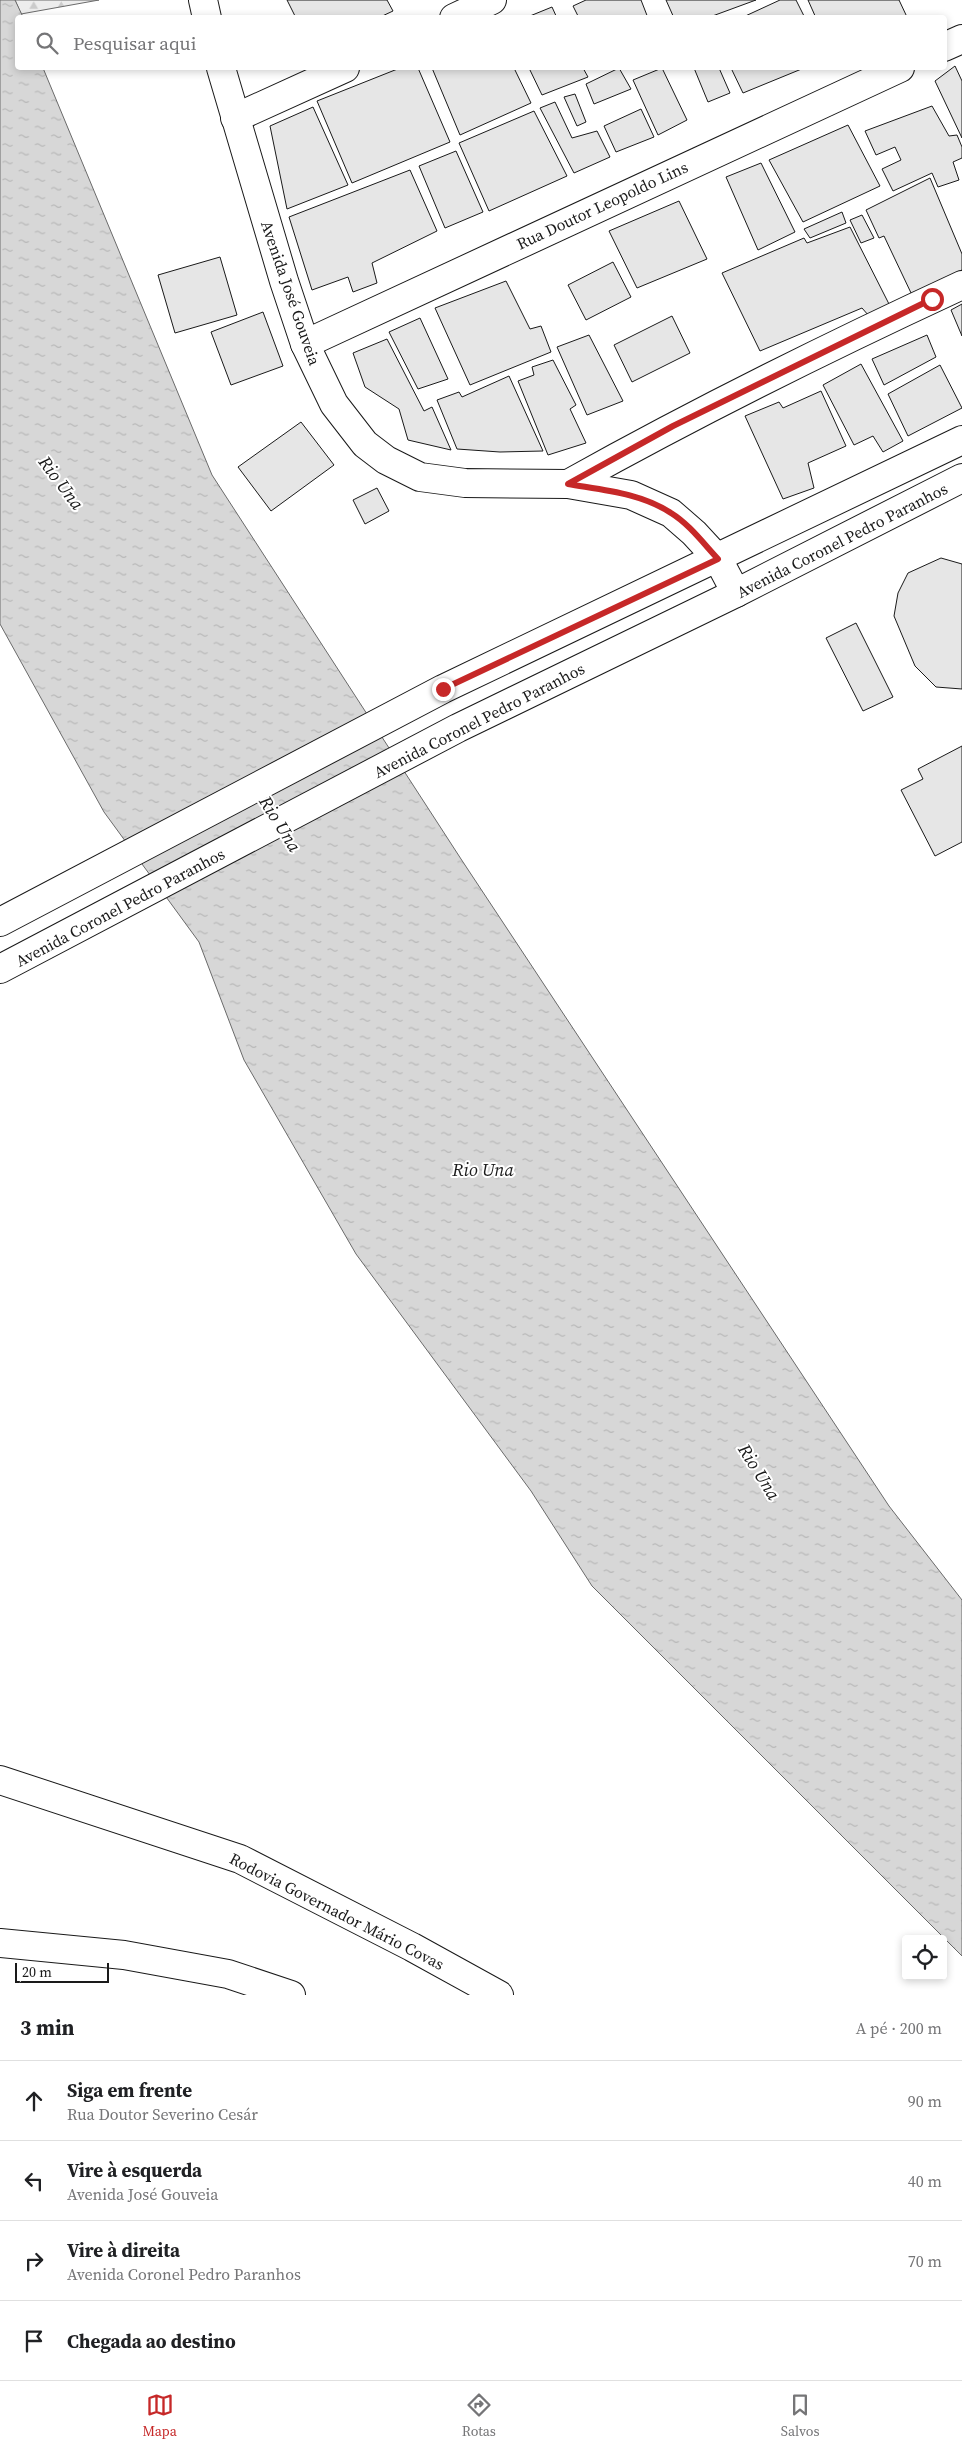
<!DOCTYPE html>
<html lang="pt">
<meta charset="utf-8">
<style>
:root{--surface:#fff;--page:#f6f6f6;--text:#202124;--muted:#757577;--line:#e0e0e0;--accent:#c62828}
body{margin:0;font-family:"Source Serif 4",serif;background:var(--page);color:var(--text)}
.controls{position:absolute;right:15px;bottom:15px;display:grid;overflow:hidden;border-radius:5px;box-shadow:0 2px 8px #0003}
.controls button{width:45px;height:45px;display:grid;place-items:center;padding:0;border:0;border-bottom:1px solid var(--line);background:var(--surface);color:var(--text);font:25px sans-serif}
.scale{position:absolute;left:15px;bottom:12px;width:94px;box-sizing:border-box;padding-left:5px;border:2px solid #1a1a1a;border-top:0;font-size:14px;line-height:18px;white-space:nowrap;color:#1a1a1a;-webkit-text-stroke:4px #fff;paint-order:stroke}
.stop{position:absolute;width:15px;height:15px;margin:-11px;border:4px solid #c62828;border-radius:50%;background:#fff}
.stop.end{background:#c62828;border-color:#fff;box-shadow:0 1px 5px #0008}
.list{margin:0;padding:0;list-style:none}
h2{display:flex;justify-content:space-between;align-items:center;height:65px;margin:0;padding:0 20px;font-size:21px}
h2 small{font-size:16px;font-weight:400;color:var(--muted)}
.list li{display:grid;grid-template-columns:32px 1fr auto;gap:15px;align-items:center;box-sizing:border-box;height:80px;padding:0 20px;border-top:1px solid var(--line)}
.list b{display:block;font-size:19px;white-space:nowrap}
.list p{margin:0;font-size:16px;white-space:nowrap;color:var(--muted)}
.list em{font-size:16px;font-style:normal;color:var(--muted)}
.icon{flex:none;width:28px;height:28px;fill:none;stroke:currentColor;stroke-width:2;stroke-linecap:round;stroke-linejoin:round}
.map{position:relative;flex:none;width:962px;height:1995px;overflow:hidden}
.search{position:absolute;background:var(--surface);box-shadow:0 2px 8px #0003;left:15px;right:15px;top:15px;height:55px;display:flex;align-items:center;gap:12px;box-sizing:border-box;padding:0 18px;border-radius:5px;color:var(--muted);font-size:19px}
.sheet{height:385px;background:var(--surface)}
nav{display:flex;justify-content:space-around;align-items:center;box-sizing:border-box;height:70px;border-top:1px solid var(--line);background:var(--surface);font-size:14px;color:var(--muted)}
nav a{display:grid;justify-items:center;gap:2px}
nav .on{color:var(--accent)}
.map>svg:first-child{display:block}
.forest{fill:url(#forest-firs);stroke:#6a6a6a}
.water{fill:url(#water-ripples);stroke:#6a6a6a}
.building{fill:#e6e6e6;stroke:#1a1a1a}
.lines{fill:none;stroke-linecap:round;stroke-linejoin:round}
.street-casing{stroke:#1a1a1a;stroke-width:30}
.secondary-casing{stroke:#1a1a1a;stroke-width:30}
.highway-casing{stroke:#1a1a1a;stroke-width:30}
.street{stroke:#fff;stroke-width:28}
.secondary{stroke:#fff;stroke-width:28}
.highway{stroke:#fff;stroke-width:28}
.route{stroke:#c62828;stroke-width:6}
.labels{text-anchor:middle;stroke-width:4;stroke-linejoin:round;paint-order:stroke}
.street-label{font-size:16px;fill:#1a1a1a;stroke:#fff}
.water-label{font-size:18px;font-style:italic;fill:#1a1a1a;stroke:#fff}
</style>
<div class="map">
<svg width="962" height="1995" viewBox="0 0 962 1995">
<defs>
<pattern id="forest-firs" width="22" height="20" patternUnits="userSpaceOnUse" patternTransform="scale(1.25)"><rect width="22" height="20" fill="#ededed"/><path d="M5 1l3.5 6h-7zM16 11l3.5 6h-7z" fill="#cbcbcb"/></pattern>
<pattern id="water-ripples" width="26" height="14" patternUnits="userSpaceOnUse" patternTransform="scale(1.25)"><rect width="26" height="14" fill="#d7d7d7"/><path d="M2 4q2-2 4 0t4 0M15 11q2-2 4 0t4 0" fill="none" stroke="#b8b8b8"/></pattern>
</defs>
<rect width="100%" height="100%" fill="#fff"/>
<path class="forest" d="M15,0H99L21,14Z"/>
<path class="water" d="M0,0H15L23,17L18,18V68H43L212,475L461,859L889,1506L962,1600V1956L592,1586L531,1491L356,1254L244,1060L199,942L104,812L0,624Z"/>
<g class="building">
<path d="M287,0H387L393,11L378,18H296Z"/>
<path d="M586,0H641L648,18H579L573,6Z"/>
<path d="M666,0H756L707,18H674Z"/>
<path d="M780,0H796L805,18H741Z"/>
<path d="M808,0H899L907,17L816,18Z"/>
<path d="M552,7L557,18H525Z"/>
<path d="M955,66L962,81V138L935,81Z"/>
<path d="M400,68H418L450,142L352,183L317,101Z"/>
<path d="M432,68H514L531,103L460,135Z"/>
<path d="M529,68H583L588,77L542,95Z"/>
<path d="M619,68L631,89L594,104L586,84Z"/>
<path d="M662,68L687,120L658,135L633,80Z"/>
<path d="M694,68H719L730,93L708,102Z"/>
<path d="M731,68H804L743,93Z"/>
<path d="M575,94L586,122L577,126L564,97Z"/>
<path d="M555,102L572,138L597,131L610,157L574,173L540,108Z"/>
<path d="M932,106L949,136L957,135L962,147V158L953,162L959,180L938,187L932,173L893,191L882,169L901,160L895,147L876,155L865,131Z"/>
<path d="M313,107L348,185L287,209L270,126Z"/>
<path d="M641,109L654,137L616,152L604,126Z"/>
<path d="M534,111L567,176L489,211L459,143Z"/>
<path d="M848,125L880,186L803,222L769,160Z"/>
<path d="M456,151L483,212L445,228L419,166Z"/>
<path d="M761,163L795,232L758,250L726,177Z"/>
<path d="M410,170L437,231L372,263L377,283L353,292L348,277L312,290L289,217Z"/>
<path d="M930,178L962,254V270L912,295L884,236L879,238L866,210Z"/>
<path d="M679,201L707,259L637,288L609,231Z"/>
<path d="M842,212L846,223L810,238L804,229Z"/>
<path d="M862,215L874,238L861,243L850,220Z"/>
<path d="M850,227L889,304L869,316L862,308L760,351L722,273L804,238L807,243Z"/>
<path d="M220,257L237,315L175,333L158,275Z"/>
<path d="M613,262L631,297L586,320L568,285Z"/>
<path d="M506,281L530,329L541,326L551,352L470,385L435,308Z"/>
<path d="M962,304V336L951,310Z"/>
<path d="M263,312L283,366L231,385L211,332Z"/>
<path d="M672,316L690,353L632,382L614,345Z"/>
<path d="M420,318L448,379L418,389L389,332Z"/>
<path d="M589,335L623,401L587,415L557,347Z"/>
<path d="M927,335L936,357L884,385L872,359Z"/>
<path d="M387,339L424,411L432,407L451,450L408,440L399,409L365,387L353,353Z"/>
<path d="M553,360L576,405L570,409L586,443L548,455L518,381L534,375L532,367Z"/>
<path d="M861,364L903,441L883,452L873,436L854,445L823,385Z"/>
<path d="M940,365L962,408L908,436L888,394Z"/>
<path d="M509,376L543,451L500,452L457,449L437,400L459,392L462,397Z"/>
<path d="M821,391L846,446L808,463L814,488L783,499L745,416L779,402L783,408Z"/>
<path d="M301,422L334,465L271,511L238,467Z"/>
<path d="M377,488L389,511L365,524L353,500Z"/>
<path d="M941,558L962,564V689L936,687L915,666L894,616L898,593L908,573Z"/>
<path d="M856,623L893,697L863,711L826,638Z"/>
<path d="M962,746V842L935,856L901,790L923,779L918,769Z"/>
</g>
<g class="lines">
<defs>
<g id="street">
<path d="M203,0L207,18"/>
<path d="M454,18L492,0"/>
<path d="M944,47L962,39"/>
<path d="M221,68L284,281L305,344L334,404L365,444L386,460L420,477L465,483L568,484L631,495L671,513L694,533L718,559L736,593"/>
<path d="M235,118L345,68"/>
<path d="M305,344L900,68"/>
<path d="M568,484C697,412 828,347 962,285"/>
</g>
<g id="secondary">
<path d="M0,922L443,689L962,440"/>
<path d="M0,969L458,728L736,593L962,478"/>
</g>
<g id="highway">
<path d="M0,1780L240,1859L412,1947L499,1995"/>
<path d="M0,1943L124,1955L228,1974L291,1995"/>
</g>
</defs>
<use href="#street" class="street-casing"/>
<use href="#secondary" class="secondary-casing"/>
<use href="#highway" class="highway-casing"/>
<use href="#street" class="street"/>
<use href="#secondary" class="secondary"/>
<use href="#highway" class="highway"/>
</g>
<g class="lines">
<path class="route" d="M443,689L718,559C703,543 689,524 671,513C641,493 603,490 568,484L673,426L932,299"/>
</g>
<g class="labels">
<g class="street-label">
<text transform="translate(602 205) rotate(-25)" y="6">Rua Doutor Leopoldo Lins</text>
<text transform="translate(291 293) rotate(71)" y="6">Avenida José Gouveia</text>
<text transform="translate(842 540) rotate(-27)" y="6">Avenida Coronel Pedro Paranhos</text>
<text transform="translate(479 720) rotate(-27)" y="6">Avenida Coronel Pedro Paranhos</text>
<text transform="translate(120 907) rotate(-28)" y="6">Avenida Coronel Pedro Paranhos</text>
<text transform="translate(337 1911) rotate(27)" y="6">Rodovia Governador Mário Covas</text>
</g>
<g class="water-label">
<text transform="translate(61 483) rotate(53)" y="6">Rio Una</text>
<text transform="translate(280 824) rotate(58)" y="6">Rio Una</text>
<text x="483" y="1176">Rio Una</text>
<text transform="translate(759 1472) rotate(58)" y="6">Rio Una</text>
</g>
</g>
</svg>
<div class="controls">
<button><svg class="icon" aria-label="locate" viewBox="0 0 24 24"><circle cx="12" cy="12" r="6"/><path d="M12 2v4M12 18v4M2 12h4M18 12h4"/></svg></button>
</div>
<div class="scale">20 m</div>
<div class="stop" style="left:932px;top:299px"></div>
<div class="stop end" style="left:443px;top:689px"></div>
<div class="search"><svg class="icon" aria-label="search" viewBox="0 0 24 24"><circle cx="10" cy="10" r="6"/><path d="M15 15l6 6"/></svg>Pesquisar aqui</div>
</div>
<section class="sheet">
<h2>3 min<small>A pé · 200 m</small></h2>
<ul class="list">
<li><svg class="icon" aria-label="ahead" viewBox="0 0 24 24"><path d="M12 20V5M6 11l6-6 6 6"/></svg><div><b>Siga em frente</b><p>Rua Doutor Severino Cesár</p></div><em>90 m</em></li>
<li><svg class="icon" aria-label="left" viewBox="0 0 24 24"><path d="M17 20v-9H6M10 6l-5 5 5 5"/></svg><div><b>Vire à esquerda</b><p>Avenida José Gouveia</p></div><em>40 m</em></li>
<li><svg class="icon" aria-label="right" viewBox="0 0 24 24"><path d="M7 20v-9h11M14 6l5 5-5 5"/></svg><div><b>Vire à direita</b><p>Avenida Coronel Pedro Paranhos</p></div><em>70 m</em></li>
<li><svg class="icon" aria-label="arrive" viewBox="0 0 24 24"><path d="M6 21V4h12l-3 4 3 4H6"/></svg><div><b>Chegada ao destino</b></div></li>
</ul>
</section>
<nav>
<a class="on"><svg class="icon" aria-label="map" viewBox="0 0 24 24"><path d="M3 6l6-2 6 2 6-2v14l-6 2-6-2-6 2zM9 4v14M15 6v14"/></svg>Mapa</a>
<a><svg class="icon" aria-label="directions" viewBox="0 0 24 24"><path d="M12 3l9 9-9 9-9-9zM9 14v-3h6M13 9l2 2-2 2"/></svg>Rotas</a>
<a><svg class="icon" aria-label="saved" viewBox="0 0 24 24"><path d="M7 4h10v16l-5-4-5 4z"/></svg>Salvos</a>
</nav>
